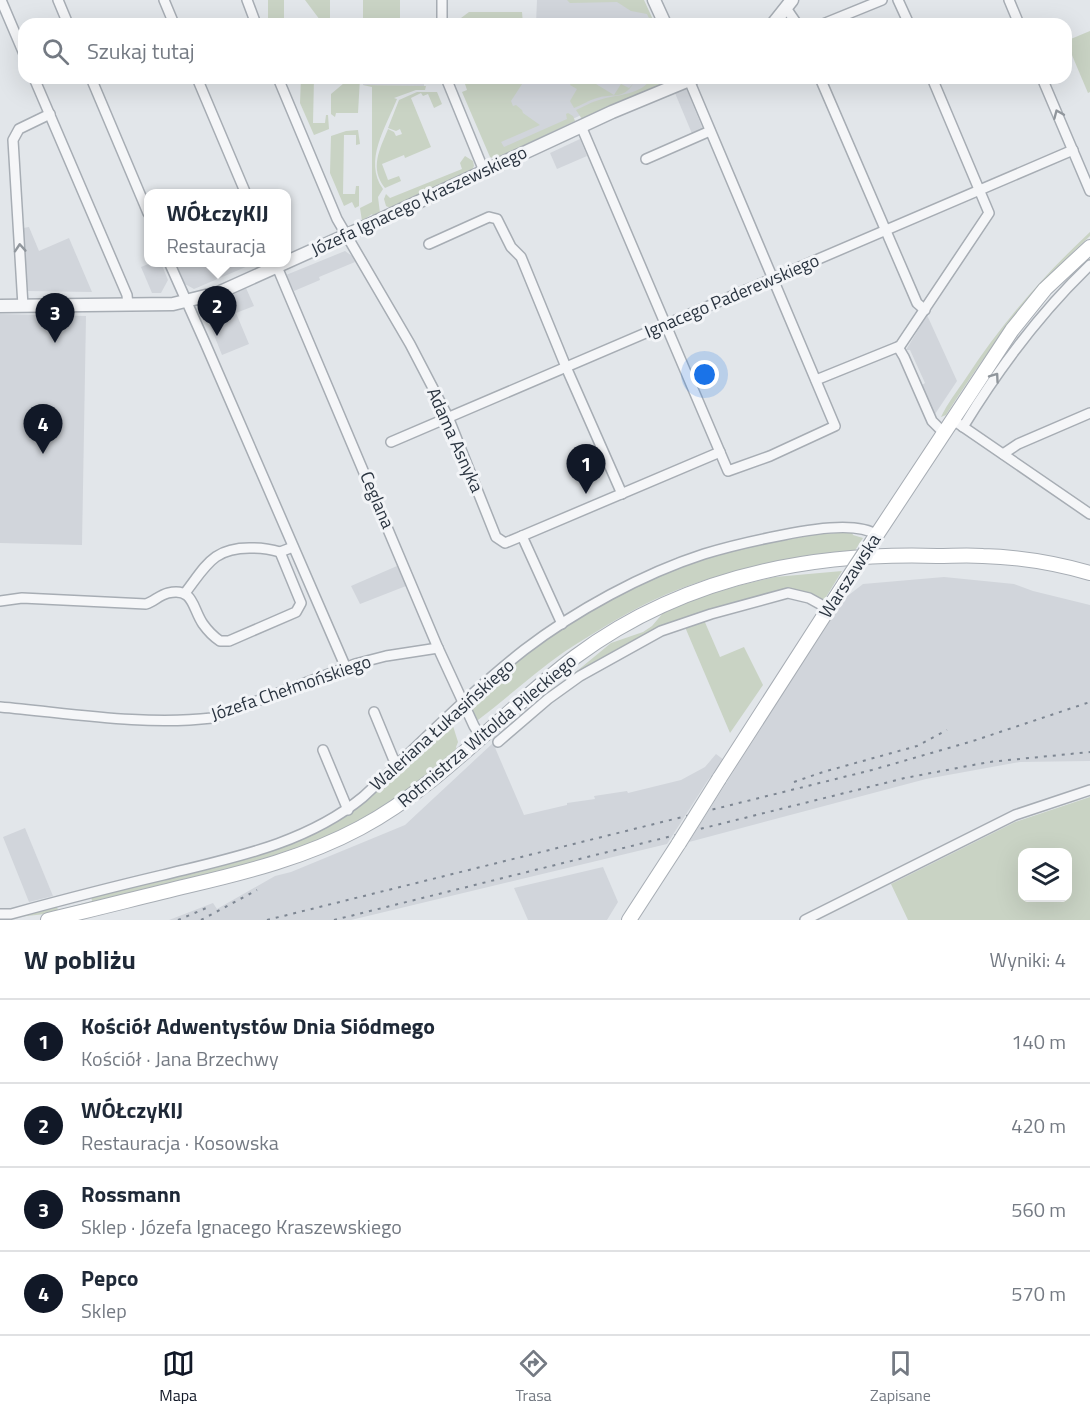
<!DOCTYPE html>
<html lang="pl">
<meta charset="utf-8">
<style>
:root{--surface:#fff;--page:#f2f2f3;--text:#1f2937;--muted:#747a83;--line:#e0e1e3;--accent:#111827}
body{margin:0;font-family:"Titillium Web",sans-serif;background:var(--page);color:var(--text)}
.controls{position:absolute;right:18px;bottom:18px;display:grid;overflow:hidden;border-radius:12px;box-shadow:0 6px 24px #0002}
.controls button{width:54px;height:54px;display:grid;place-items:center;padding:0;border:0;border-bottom:2px solid var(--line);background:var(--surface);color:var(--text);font:30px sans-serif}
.you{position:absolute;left:705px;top:375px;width:21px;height:21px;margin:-15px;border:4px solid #fff;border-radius:50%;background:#1a73e8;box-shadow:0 0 0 9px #1a73e833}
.badge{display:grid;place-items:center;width:39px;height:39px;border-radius:50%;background:var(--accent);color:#fff;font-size:20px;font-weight:700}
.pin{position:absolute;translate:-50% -50px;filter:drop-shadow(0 2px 3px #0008)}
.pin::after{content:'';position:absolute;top:32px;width:21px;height:18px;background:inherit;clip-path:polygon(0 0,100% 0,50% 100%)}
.popup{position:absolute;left:144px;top:189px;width:147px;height:78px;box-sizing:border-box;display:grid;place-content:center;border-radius:12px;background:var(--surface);filter:drop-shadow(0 2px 4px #0005);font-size:20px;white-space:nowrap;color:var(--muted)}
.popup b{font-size:22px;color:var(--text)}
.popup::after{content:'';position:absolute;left:50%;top:100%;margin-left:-12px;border:12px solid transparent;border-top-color:var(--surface)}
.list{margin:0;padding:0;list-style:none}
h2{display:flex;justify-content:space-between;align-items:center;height:78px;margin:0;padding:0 24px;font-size:26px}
h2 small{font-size:20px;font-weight:400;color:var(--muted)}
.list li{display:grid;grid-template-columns:39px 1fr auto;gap:18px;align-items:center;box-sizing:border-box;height:84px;padding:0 24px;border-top:2px solid var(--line)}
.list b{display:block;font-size:22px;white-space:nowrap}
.list p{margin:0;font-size:20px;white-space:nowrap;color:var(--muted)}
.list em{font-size:20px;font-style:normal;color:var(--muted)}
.icon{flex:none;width:33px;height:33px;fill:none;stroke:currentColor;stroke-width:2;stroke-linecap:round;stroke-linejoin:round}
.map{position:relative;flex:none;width:1090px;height:920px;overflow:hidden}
.search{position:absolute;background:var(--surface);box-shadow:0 6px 24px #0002;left:18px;right:18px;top:18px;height:66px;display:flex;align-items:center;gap:15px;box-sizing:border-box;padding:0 21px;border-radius:18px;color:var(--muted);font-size:22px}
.sheet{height:414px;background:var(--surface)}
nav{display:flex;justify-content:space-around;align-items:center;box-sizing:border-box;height:84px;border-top:2px solid var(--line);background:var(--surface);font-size:16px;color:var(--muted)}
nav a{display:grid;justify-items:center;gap:3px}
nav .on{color:var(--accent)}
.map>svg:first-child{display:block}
.built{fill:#d1d5db}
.green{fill:#c9d3c4;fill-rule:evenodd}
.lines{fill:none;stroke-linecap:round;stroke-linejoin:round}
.minor-casing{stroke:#a7adb4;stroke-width:12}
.tertiary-casing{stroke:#a7adb4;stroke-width:15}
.secondary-casing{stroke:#a7adb4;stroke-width:16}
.minor{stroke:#f5f6f8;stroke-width:9}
.tertiary{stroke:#f5f6f8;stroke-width:12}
.secondary{stroke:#fff;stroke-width:14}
.rail{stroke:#7d8692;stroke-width:2;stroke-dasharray:3 6;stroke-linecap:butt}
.secondary-bridge-casing{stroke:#a7adb4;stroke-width:16;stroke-linecap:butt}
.secondary-bridge{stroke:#fff;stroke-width:14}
.oneway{stroke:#90969c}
.labels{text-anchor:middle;stroke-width:6;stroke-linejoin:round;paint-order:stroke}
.street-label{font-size:18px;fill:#2b3541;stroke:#f2f4f7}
</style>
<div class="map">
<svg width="1090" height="920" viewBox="0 0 1090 920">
<rect width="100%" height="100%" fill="#e2e6ea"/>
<g class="built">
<path d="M537,0H643L653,24H536Z"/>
<path d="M363,78H424V86L363,85Z"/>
<path d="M471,78H671L579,116L493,157Z"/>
<path d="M686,88L704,132L693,136L675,93Z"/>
<path d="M580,139L587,156L557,169L550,153Z"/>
<path d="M29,227L39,251L69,238L92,292L27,291L23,228Z"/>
<path d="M345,251L352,256L355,262L319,277L320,280L294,291L286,275Z"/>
<path d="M151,263H161L168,280L161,293H152L141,267Z"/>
<path d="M176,263H255L194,289L185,284Z"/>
<path d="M246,288L254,306L236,313L249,344L222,355L204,310Z"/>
<path d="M0,314L86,316L82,545L0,543Z"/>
<path d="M927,315L957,381L935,414L921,386L925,383L910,350H906Z"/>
<path d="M397,566L406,586L360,604L351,586Z"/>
<path d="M944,577L1014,584L1033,591L1090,605V761L1020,762L926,779L689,842L841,601L863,584Z"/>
<path d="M493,743L524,815L567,805V803L595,799L594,796L627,791L628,793L681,780L705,767L716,754L724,760L708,780L667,844L351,920H169L213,903L217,909L275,876L291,872L405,825Z"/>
<path d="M25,828L53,896L29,902L3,837Z"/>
<path d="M603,867L618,902L607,920H528L514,888Z"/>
</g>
<g class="green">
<rect x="268" y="0" width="16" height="24"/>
<path d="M305,0H330V24H323Z"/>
<rect x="363" y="0" width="37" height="24"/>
<path d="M567,0H644L655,24H652L647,14L631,11L617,2L570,3Z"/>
<path d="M469,12H522L523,24H453Z"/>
<path d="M1090,31V92L1088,93L1066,41Z"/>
<path d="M301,78H314L313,123H325L326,115H328L329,129L314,135L300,103Z"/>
<path d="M350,78H360L358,113H336L335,117L331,114V94Z"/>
<path d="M463,78H526L511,101L513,106L516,105L522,110L523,113L540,125L501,142L504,147L567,119L566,114L568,113L573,116L575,121L495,159L490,157L462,92L467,90Z"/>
<path d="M574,78H586L614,95L621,84L629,88L633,84C623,100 612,93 597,98C589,100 582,105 574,108L570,101L577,89L570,85Z"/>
<path d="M652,78H673L669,82L582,119L576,110C583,107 591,102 599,100C617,94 640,96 652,78Z"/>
<path d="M363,85L426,86L425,90H416L394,98L397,99C386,127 363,161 383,189L378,197L380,213L373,216L372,214L362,221L360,208L372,202V87Z"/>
<path d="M417,92H437L442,104L434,108L428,94L423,96L421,93L411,98L431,147L405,158L404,155L382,164L388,180L399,176L401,181L385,188C369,168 380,149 388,129L394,132L396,136L402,134L400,129L396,131L388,128L399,100Z"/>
<path d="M358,130L360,144L356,145V135H344L343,194H355L356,186H359V206L355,208L352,202L344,206L330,173L331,136L346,131Z"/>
<path d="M465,156L473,161L474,166L472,170L390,208L386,206L384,199L386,194L390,198L462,169L460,163Z"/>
<path d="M1090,232V236C1032,289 988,349 946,415L941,417C947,404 957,391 966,378C1001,324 1043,276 1090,232Z"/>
<path d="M852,532L853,535L863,538L854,552C790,558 727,569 667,594C631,609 597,631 564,652C534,673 507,698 478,720L476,719L469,707L471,702C543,635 638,572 734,548C773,538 812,534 852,532Z"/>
<path d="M842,571L823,602L793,592L691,618L609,656L498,736L611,643L643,632L652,626L663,613L703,596L741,585L775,577Z"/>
<path d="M704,620L720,657L744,647L763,685L730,733L685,627Z"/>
<path d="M446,723L453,726L458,742L456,747L457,749C431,771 405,793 376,812C347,830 315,843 284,855L54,913L0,919L56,904L58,910L92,901L91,896L263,853L336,821Z"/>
<path d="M1090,797V920H908L891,884L1015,822ZM1022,852H1068V898H1022Z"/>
</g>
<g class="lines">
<defs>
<g id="minor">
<path d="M1,0L24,54"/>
<path d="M58,0L68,24"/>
<path d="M164,0L174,24"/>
<path d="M247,0L256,24"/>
<path d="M898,0L909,24"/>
<path d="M1009,0L1019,24"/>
<path d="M786,8L797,24"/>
<path d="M442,24V0"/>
<path d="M823,24L882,0"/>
<path d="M34,78L127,295L128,305"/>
<path d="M91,78L148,213"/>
<path d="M197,78L246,194"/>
<path d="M278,78L337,219L410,344L448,417L496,537L505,543L522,536L562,624"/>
<path d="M446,78L484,171"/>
<path d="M820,78L917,303L925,310"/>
<path d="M1042,78L1090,191"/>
<path d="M581,126L728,471L770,456L835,426L689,80"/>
<path d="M646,159L710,131"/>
<path d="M429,244L489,217L497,219L511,247L521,257L566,367L622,494"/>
<path d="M169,262L206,345L346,668"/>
<path d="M275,262L438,648L474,726L481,737"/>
<path d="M23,306L13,140L19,129L50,114"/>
<path d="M898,347L904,357L932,421L943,432"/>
<path d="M816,380L900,346L989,213L932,78"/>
<path d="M959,424L1090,514"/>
<path d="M963,427C999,368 1040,313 1090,265"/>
<path d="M391,442L1073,150"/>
<path d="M1003,454L1018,444L1090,413"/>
<path d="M522,536L720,452"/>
<path d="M185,593C206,566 213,547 252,548C262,548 270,549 280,552"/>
<path d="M0,601L22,598L146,604C154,601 160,595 168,593C194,587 192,608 203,624C208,631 214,637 220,641H229L296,612L301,603L280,552L293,547"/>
<path d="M0,707C69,713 143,726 212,718L355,664L386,656L438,648"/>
<path d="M374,712L393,758L398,764"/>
<path d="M498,742L548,699L580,676L661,631L711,614L788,593L809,598L829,609"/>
<path d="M323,750L348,810"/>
<path d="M0,914H11C62,900 112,887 163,875C232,858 306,844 363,797C416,748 467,695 524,650C575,611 642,574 704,554C730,546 757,540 783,535C807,530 857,521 877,535"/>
<path d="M805,920L1015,815L1090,790"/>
</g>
<g id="tertiary">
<path d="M654,0L665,24"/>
<path d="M773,24L792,0"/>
<path d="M0,306L173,304L218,293L360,229L612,112L694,78"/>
</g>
<g id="secondary">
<path d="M872,542L1012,330L1045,289L1090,247"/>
<path d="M719,779L845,583"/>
<path d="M48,920C95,909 141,897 187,886C247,872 306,857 360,828C442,784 502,712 575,657C681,578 806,552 937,556C952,556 967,555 983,556C1019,557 1055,563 1090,573"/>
<path d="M629,920L679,843"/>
</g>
</defs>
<use href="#minor" class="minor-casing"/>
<use href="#tertiary" class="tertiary-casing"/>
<use href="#secondary" class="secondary-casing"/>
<use href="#minor" class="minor"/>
<use href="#tertiary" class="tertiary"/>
<use href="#secondary" class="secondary"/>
<g class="rail">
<path d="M794,782L823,772L917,746L947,730"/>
<path d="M178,920L211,906"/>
<path d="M201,920L257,890"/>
<path d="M267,920L872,770L973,741L1090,702"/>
<path d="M334,920L905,778L989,762L1090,752"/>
</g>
<defs>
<g id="secondary-bridge">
<path d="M845,583L872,542"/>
<path d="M679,843L719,779"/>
</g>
</defs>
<use href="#secondary-bridge" class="secondary-bridge-casing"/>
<use href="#secondary-bridge" class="secondary-bridge"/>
</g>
<defs><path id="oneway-chevron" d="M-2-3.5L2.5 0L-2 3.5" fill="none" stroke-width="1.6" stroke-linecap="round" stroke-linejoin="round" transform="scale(1.5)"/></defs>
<g class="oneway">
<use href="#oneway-chevron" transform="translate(1058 114) rotate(-113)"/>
<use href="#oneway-chevron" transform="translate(20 248) rotate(-94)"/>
<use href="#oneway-chevron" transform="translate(995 377) rotate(-55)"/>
</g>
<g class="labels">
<g class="street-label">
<text transform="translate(419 201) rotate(-25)" y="6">Józefa Ignacego Kraszewskiego</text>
<text transform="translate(732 296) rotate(-23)" y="6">Ignacego Paderewskiego</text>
<text transform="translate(455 440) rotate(66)" y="6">Adama Asnyka</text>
<text transform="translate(377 500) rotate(67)" y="6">Ceglana</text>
<text transform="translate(850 576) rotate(-57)" y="6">Warszawska</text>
<text transform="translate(291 688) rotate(-19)" y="6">Józefa Chełmońskiego</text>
<text transform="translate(442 725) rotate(-42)" y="6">Waleriana Łukasińskiego</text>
<text transform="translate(487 731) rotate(-40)" y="6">Rotmistrza Witolda Pileckiego</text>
</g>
</g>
</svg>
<div class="controls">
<button><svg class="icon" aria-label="layers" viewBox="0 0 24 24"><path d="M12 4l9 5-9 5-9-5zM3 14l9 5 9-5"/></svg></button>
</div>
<div class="you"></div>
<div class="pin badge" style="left:586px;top:494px">1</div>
<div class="pin badge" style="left:217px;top:336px">2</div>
<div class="popup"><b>WÓŁczyKIJ</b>Restauracja</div>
<div class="pin badge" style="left:55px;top:343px">3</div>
<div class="pin badge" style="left:43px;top:454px">4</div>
<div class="search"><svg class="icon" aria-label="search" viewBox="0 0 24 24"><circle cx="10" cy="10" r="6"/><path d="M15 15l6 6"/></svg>Szukaj tutaj</div>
</div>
<section class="sheet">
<h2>W pobliżu<small>Wyniki: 4</small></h2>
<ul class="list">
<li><span class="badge">1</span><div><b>Kościół Adwentystów Dnia Siódmego</b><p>Kościół · Jana Brzechwy</p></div><em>140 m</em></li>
<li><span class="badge">2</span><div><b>WÓŁczyKIJ</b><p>Restauracja · Kosowska</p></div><em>420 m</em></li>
<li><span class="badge">3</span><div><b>Rossmann</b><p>Sklep · Józefa Ignacego Kraszewskiego</p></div><em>560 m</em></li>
<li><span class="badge">4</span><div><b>Pepco</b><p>Sklep</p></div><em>570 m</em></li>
</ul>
</section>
<nav>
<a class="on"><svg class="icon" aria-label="map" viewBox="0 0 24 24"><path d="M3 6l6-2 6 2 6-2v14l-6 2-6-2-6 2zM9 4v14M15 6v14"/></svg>Mapa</a>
<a><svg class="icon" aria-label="directions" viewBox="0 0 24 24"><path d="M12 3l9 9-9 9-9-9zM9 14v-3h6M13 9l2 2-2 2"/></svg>Trasa</a>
<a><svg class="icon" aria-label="saved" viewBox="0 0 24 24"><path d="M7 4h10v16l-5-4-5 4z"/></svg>Zapisane</a>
</nav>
